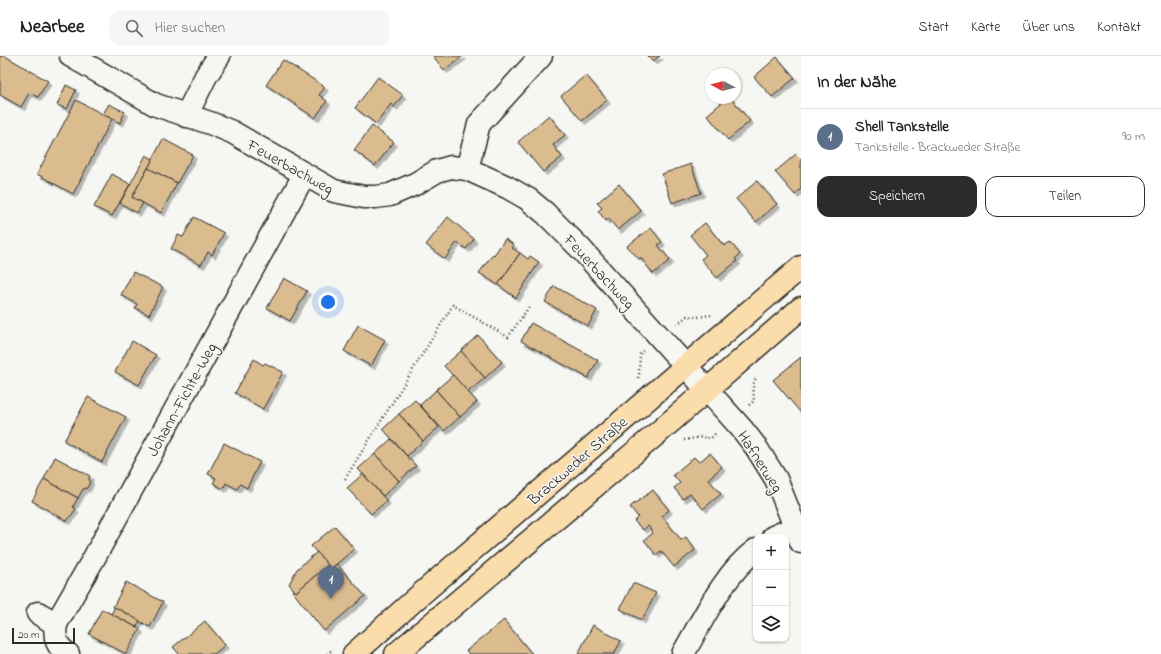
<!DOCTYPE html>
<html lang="de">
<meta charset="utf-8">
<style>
:root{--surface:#fff;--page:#f6f6f6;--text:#202124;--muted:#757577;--line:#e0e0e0;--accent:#2b2b2b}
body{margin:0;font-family:"Indie Flower",sans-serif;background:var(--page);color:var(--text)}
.controls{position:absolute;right:12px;bottom:12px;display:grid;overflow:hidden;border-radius:8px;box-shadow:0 1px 3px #0004}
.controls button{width:36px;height:36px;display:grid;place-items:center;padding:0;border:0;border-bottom:1px solid var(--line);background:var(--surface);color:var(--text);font:20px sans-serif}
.compass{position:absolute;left:705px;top:12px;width:36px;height:36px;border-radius:50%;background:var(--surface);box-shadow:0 1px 3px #0004;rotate:277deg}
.scale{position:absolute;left:12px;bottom:10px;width:63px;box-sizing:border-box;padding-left:4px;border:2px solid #2b2b2b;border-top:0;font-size:11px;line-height:14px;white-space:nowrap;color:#2b2b2b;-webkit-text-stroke:3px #f6f6f2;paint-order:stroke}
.you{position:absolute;left:328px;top:246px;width:14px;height:14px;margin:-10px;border:3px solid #fff;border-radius:50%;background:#1a73e8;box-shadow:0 0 0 6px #1a73e833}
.badge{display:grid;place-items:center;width:26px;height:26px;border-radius:50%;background:var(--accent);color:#fff;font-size:13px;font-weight:700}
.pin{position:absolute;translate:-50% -33px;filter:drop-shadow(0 1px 2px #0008)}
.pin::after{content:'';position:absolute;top:21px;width:14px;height:12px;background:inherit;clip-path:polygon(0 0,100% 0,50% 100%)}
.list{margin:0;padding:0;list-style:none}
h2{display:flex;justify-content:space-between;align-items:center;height:52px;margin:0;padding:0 16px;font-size:17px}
h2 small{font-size:13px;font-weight:400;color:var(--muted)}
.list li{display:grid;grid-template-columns:26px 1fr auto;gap:12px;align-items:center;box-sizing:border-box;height:56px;padding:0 16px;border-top:1px solid var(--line)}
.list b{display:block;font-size:15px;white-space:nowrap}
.list p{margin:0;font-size:13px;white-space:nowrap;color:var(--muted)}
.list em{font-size:13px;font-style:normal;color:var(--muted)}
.actions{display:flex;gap:8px;padding:12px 16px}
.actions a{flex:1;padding:9px 0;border:1px solid var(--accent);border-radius:12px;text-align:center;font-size:14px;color:var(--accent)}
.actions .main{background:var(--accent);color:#fff}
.icon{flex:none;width:22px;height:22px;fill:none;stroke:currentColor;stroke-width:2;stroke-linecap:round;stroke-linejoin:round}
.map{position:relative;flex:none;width:801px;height:598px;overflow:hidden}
header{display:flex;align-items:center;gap:24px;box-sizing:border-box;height:56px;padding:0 20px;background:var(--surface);border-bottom:1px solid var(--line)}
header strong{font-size:19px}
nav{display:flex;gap:22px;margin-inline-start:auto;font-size:14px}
.search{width:280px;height:36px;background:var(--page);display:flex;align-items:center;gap:10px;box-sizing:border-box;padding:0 14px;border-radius:12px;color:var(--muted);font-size:15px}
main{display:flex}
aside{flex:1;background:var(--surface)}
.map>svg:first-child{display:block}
.building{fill:#dabc8e;stroke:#2b2b2b;filter:url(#shadow)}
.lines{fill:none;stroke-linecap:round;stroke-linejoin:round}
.minor-casing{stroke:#2b2b2b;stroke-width:25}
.major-casing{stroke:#2b2b2b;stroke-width:25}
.path{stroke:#2b2b2b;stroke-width:2.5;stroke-dasharray:1 3;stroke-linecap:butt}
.minor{stroke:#f6f6f2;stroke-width:22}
.major{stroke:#fbddab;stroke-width:22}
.labels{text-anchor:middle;stroke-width:3;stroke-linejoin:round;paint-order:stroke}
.street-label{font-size:16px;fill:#2b2b2b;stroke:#f6f6f2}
</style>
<header>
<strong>Nearbee</strong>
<div class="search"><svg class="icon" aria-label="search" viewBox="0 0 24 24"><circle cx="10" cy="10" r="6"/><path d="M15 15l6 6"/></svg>Hier suchen</div>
<nav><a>Start</a><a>Karte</a><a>Über uns</a><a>Kontakt</a></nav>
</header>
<main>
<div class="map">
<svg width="801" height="598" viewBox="0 0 801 598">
<defs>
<filter id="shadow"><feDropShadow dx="3.5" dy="3.5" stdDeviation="0" flood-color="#0004"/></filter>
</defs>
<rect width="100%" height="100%" fill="#f6f6f2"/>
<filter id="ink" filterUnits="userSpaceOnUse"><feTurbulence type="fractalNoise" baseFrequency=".025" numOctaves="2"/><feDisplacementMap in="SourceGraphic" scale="8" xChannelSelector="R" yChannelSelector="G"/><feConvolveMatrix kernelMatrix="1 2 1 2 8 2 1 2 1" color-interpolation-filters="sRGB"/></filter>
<g filter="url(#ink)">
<g class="building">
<path d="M0,0H5L48,25L38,41L29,37L21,51L0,39Z"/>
<path d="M433,0H463L444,14Z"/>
<path d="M648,0H660L653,5Z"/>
<path d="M777,1L795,22L772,41L754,21Z"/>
<path d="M283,4L325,31L319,39L327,45L315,62L266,29Z"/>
<path d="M586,19L607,44L582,65L561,40Z"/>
<path d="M378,21L403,39L394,51L391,48L376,68L355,52Z"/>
<path d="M66,29L76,34L67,53L57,49Z"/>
<path d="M727,42H731L750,65L728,84L707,59Z"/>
<path d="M76,44L112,63L73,138L37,118Z"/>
<path d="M109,48L125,56L120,67L103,58Z"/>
<path d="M549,59L565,79L553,89L562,101L543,116L518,86Z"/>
<path d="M372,70L394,86L375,110L354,94Z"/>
<path d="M163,83L193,99L177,127L148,112Z"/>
<path d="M796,98L801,103V133L795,139L775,116Z"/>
<path d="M146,99L153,103L132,141L143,147L137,157L120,147Z"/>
<path d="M691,108L701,137L672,147L662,118Z"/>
<path d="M148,112L177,127L161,157L132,141Z"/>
<path d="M112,118L130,128L112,160L94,151Z"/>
<path d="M757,125L777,148L756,166L736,143Z"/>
<path d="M619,128L641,155L618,174L608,162L606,165L598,155L602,152L597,147Z"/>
<path d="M194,161L224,177L212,199L208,196L201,209L171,193L178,179L183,181Z"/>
<path d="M448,161L474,183L466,193L457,186L445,203L426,189Z"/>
<path d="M705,167L724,190L730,186L740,198L735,203L737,205L717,222L701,203L706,199L690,179Z"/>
<path d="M651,172L662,186L658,189L670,204L653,218L641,202L639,203L627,190Z"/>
<path d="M505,183L514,189L512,192L520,197L498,229L479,217L493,198L494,199Z"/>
<path d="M520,197L528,203L530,200L539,206L516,242L498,229Z"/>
<path d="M133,216L163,231L149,259L135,252L137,248L121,239Z"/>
<path d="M284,222L307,235L290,265L267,252Z"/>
<path d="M554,230L597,254L588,270L545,246Z"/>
<path d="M531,267L598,304L588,322L521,285Z"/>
<path d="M358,269L385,284L371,310L344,295Z"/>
<path d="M478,279L502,306L485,322L461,295Z"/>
<path d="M132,285L156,299L139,329L115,316Z"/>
<path d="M461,295L485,322L468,336L444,310Z"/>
<path d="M801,301V357L773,324Z"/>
<path d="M254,303L263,309L265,307L283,316L263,353L235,337Z"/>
<path d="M453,319L477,346L460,361L436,334Z"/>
<path d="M436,334L460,361L444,375L420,349Z"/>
<path d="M88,341L126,361L102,406L64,385Z"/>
<path d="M415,344L439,371L423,385L399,358Z"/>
<path d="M399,358L423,385L407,400L383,373Z"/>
<path d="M391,383L416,410L399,425L375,398Z"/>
<path d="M224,387L260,406L247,432L240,428L237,433L226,427L223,433L213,427L216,422L208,418Z"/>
<path d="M710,397L722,411L708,423L721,438L703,453L690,437L683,443L674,432L680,427L673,419L694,401L699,406Z"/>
<path d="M375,398L399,425L383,440L358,413Z"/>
<path d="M55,401L90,420L89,422L90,426L87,432L83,433L78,442L44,423Z"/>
<path d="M363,418L387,445L371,458L347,432Z"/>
<path d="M44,423L78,442L73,451L76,453L67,465L32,445Z"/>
<path d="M653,434L669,454L662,460L681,484L686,481L695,494L674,511L661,495L656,499L644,484L653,477L648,470L643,474L634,465L638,461L630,451Z"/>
<path d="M335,470L354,493L331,513L311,490Z"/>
<path d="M317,496L328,509L296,536L289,528L297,513Z"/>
<path d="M337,508L365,540L324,575L292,535L294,534L296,536L328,509L331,513Z"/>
<path d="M126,526L163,546L150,571L113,551Z"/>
<path d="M633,527L656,537L642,564L620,553Z"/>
<path d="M115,551L140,565L136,571L111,558Z"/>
<path d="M102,553L140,573L126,598L89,578Z"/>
<path d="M504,564L532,598H469L466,595Z"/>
<path d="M205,565L225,589L214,598H179L173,591Z"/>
<path d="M593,569L621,585L614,598H578Z"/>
</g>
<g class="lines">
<defs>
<g id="minor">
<path d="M71,0L156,49L210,67L232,76L334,135L364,141H376L390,139L415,128L437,115L451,111L467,113L507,131L528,143L545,157L580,192L742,373L756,391L776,423L801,486"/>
<path d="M186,60L206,20L219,0"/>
<path d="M467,113L479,68L541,0"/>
<path d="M773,481L796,471"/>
<path d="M38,557L56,568L94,502L304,119"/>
<path d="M56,568C54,581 56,591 68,598"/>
<path d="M683,598C702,565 725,516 756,494"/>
</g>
<g id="major">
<path d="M354,598L420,539L801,211"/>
<path d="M396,598L660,375L801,252"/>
</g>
</defs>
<use href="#minor" class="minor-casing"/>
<use href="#major" class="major-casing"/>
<g class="path">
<path d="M677,268L687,260L698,261L711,259"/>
<path d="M638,322L639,318L640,297L643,295"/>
<path d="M749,349L754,345L753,329L756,321"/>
<path d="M684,384L701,381L711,382L716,377"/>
<path d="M345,423L453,249L508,281L529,251"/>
<path d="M327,598L333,593"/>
</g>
<use href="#minor" class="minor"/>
<use href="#major" class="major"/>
</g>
</g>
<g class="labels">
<g class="street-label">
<text transform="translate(291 110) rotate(29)" y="6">Feuerbachweg</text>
<text transform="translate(600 215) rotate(47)" y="6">Feuerbachweg</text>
<text transform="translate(181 343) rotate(-61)" y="6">Johann-Fichte-Weg</text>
<text transform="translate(577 404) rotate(-41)" y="6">Brackweder Straße</text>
<text transform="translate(761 405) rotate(57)" y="6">Hafnerweg</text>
</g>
</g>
</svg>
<div class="controls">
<button>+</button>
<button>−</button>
<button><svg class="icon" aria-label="layers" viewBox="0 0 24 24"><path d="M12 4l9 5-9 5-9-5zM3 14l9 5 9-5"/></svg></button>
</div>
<svg class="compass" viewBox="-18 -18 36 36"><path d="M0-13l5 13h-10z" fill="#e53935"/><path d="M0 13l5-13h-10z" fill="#757577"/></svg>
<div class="scale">20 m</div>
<div class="you"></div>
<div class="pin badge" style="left:331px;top:543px;background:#5c6f8a">1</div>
</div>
<aside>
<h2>In der Nähe<small></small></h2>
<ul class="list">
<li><span class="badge" style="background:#5c6f8a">1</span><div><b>Shell Tankstelle</b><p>Tankstelle · Brackweder Straße</p></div><em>90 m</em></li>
</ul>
<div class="actions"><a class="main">Speichern</a><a>Teilen</a></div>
</aside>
</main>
